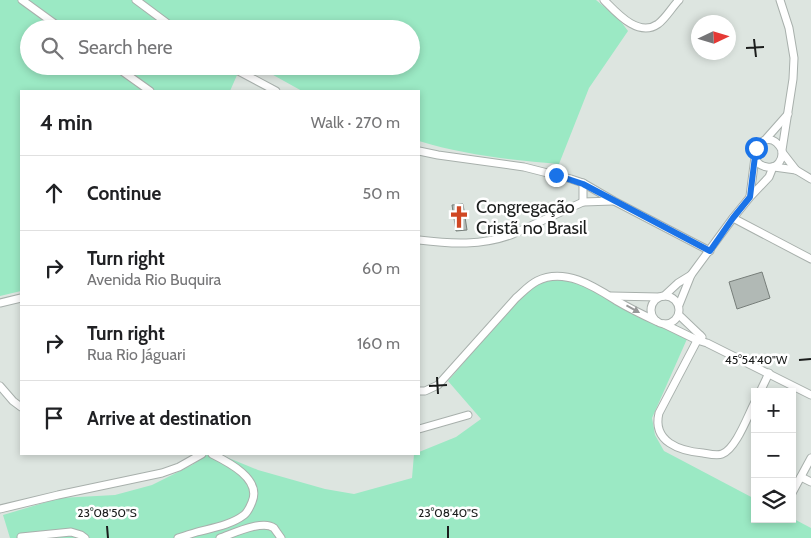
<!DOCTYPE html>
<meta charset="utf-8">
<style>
:root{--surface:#fff;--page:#f6f6f6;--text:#202124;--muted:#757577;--line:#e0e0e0}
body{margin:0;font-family:Cabin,sans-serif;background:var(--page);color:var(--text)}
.controls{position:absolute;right:15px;bottom:15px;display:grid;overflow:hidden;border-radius:0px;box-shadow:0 2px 8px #0003}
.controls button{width:45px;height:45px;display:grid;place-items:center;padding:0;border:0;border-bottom:1px solid var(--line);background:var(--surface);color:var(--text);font:25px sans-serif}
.compass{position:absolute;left:691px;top:15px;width:45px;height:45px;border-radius:50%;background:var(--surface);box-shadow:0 2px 8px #0003;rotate:86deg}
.stop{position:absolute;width:15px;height:15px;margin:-11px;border:4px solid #1a73e8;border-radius:50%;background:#fff}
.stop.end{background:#1a73e8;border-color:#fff;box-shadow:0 1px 5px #0008}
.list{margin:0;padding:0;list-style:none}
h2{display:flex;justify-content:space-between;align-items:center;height:65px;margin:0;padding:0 20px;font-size:21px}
h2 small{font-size:16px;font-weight:400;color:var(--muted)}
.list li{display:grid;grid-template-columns:32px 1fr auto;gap:15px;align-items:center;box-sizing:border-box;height:75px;padding:0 20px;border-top:1px solid var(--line)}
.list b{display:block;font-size:19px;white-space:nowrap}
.list p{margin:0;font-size:16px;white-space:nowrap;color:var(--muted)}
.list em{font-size:16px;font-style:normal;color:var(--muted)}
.icon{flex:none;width:28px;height:28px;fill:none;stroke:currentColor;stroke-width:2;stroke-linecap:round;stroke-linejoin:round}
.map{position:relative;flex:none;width:811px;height:538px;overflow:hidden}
.search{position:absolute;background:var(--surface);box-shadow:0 2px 8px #0003;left:20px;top:20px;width:400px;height:55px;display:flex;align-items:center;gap:12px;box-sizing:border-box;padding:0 18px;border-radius:28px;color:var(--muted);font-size:19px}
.panel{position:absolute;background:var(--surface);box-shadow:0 2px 8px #0003;left:20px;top:90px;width:400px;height:365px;border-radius:0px}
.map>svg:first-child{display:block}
.green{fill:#9be9c4}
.building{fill:#b1b9b5;stroke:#777e7a}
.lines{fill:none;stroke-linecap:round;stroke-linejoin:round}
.minor-casing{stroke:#a8b0ac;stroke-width:9}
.minor{stroke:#fff;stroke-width:7}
.oneway{fill:#989999}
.route{stroke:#1a73e8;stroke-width:6}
.ticks{fill:none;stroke:#1b1d1c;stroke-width:2}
.labels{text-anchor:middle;stroke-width:5;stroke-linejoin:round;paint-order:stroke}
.poi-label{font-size:18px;fill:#1b1d1c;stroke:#fff;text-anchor:start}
.ticks-label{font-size:12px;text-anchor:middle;fill:#1b1d1c;stroke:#fff;stroke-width:5;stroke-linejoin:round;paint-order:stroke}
</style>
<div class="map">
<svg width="811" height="538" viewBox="0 0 811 538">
<rect width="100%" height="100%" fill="#dde5e0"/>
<g class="green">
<path d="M0,0H596L619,19L628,31L589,88L559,164C512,160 464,155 419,141V91H302L257,66H411V29H29V66H241L230,91H21V291L0,296Z"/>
<path d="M565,277L608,297L687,339L652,418L655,435L664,451L755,499V519H792V518L811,528V538H10L3,515L60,498L115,495L152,485L192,465L208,454H219L258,470L325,489L354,494L412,478L414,454H419V452L456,437L481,419L448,381L521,296L538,284Z"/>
</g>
<g class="building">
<path d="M463,204L467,230L456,231L452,205Z"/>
<path d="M762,272L770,298L737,309L729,282Z"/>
</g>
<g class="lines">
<defs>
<g id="minor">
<path d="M22,0L62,29"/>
<path d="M136,0L175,29"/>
<path d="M604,0C616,12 638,38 658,24C666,18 672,7 679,0"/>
<path d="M780,0L789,28L794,58L793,79L782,150C783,159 778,169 767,167C740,163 766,120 782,150"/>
<path d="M115,66L150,91"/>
<path d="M229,66L276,91"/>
<path d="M765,140L788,114"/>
<path d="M419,151L438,155L524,167L571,179L583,183L614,201L710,251"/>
<path d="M782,152L796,170"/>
<path d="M774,167L796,170L811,179"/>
<path d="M583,183V202"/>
<path d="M750,196L755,157"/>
<path d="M733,218L811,259"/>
<path d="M419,240C451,244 482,246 513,234L583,202L613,201"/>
<circle cx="665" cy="310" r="14"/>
<path d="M611,296L659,297"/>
<path d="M664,296L678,283L691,275"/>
<path d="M0,303L21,298"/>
<path d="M679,305L691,275L733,218L750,197L769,177L773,167"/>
<path d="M679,315L702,337"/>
<path d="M664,324L697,340L707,343L811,395"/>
<path d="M700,335L659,413C652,442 680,451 703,453C709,454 717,456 722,454C736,449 748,415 755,402"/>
<path d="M0,386L13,401L21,407"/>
<path d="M419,391H425L438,385L516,298C523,292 529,285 537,281C565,267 595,287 617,301C629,308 643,315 656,321"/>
<path d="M760,392L769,373"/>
<path d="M419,429L468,415"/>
<path d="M801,477L811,482"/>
<path d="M792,493L811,458"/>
<path d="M0,509L58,495L162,473L179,467L202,454"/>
<path d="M21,537L71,532L81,535L85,538"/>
<path d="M178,538C184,536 190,534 197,532C212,528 231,525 244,515C248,512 250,507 252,502C262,479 228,462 212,454"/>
<path d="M220,538C232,534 263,519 274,528C276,531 279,535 281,538"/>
</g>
</defs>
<use href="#minor" class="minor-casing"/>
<use href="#minor" class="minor"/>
</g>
<defs><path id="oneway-solid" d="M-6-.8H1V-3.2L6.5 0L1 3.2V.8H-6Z" transform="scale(1.25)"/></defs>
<use class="oneway" href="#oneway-solid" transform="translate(633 309) rotate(29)"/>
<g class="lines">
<path class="route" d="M556,175L583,184L710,251L733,218L750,197L756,148"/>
</g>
<path class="ticks" d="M754,39L756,57M746,48L764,47M799,360L811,359M437,377L438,394M429,386L447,385M107,526L108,538M448,526V538"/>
<defs>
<symbol id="church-bare" viewBox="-9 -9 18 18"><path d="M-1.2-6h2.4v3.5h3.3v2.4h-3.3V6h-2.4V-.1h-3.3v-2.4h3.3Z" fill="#d04723" stroke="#fff" stroke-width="2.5" paint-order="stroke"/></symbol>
</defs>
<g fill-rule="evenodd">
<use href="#church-bare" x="443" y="201" width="32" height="32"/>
</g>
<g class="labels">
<g class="poi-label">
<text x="476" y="213">Congregação<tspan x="476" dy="21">Cristã no Brasil</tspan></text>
</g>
</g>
<g class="ticks-label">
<text x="756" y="364">45°54'40"W</text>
<text x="107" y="517">23°08'50"S</text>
<text x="448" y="517">23°08'40"S</text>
</g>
</svg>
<div class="controls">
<button>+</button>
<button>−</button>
<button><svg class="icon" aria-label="layers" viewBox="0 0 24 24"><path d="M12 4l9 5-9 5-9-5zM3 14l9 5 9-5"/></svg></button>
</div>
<svg class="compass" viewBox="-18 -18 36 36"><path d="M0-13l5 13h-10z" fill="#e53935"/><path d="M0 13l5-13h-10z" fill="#757577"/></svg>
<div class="stop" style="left:756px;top:148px"></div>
<div class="stop end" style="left:556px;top:175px"></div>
<div class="search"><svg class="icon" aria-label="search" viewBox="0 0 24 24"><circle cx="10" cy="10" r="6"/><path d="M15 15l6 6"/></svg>Search here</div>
<section class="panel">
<h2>4 min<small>Walk · 270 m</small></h2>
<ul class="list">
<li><svg class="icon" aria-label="ahead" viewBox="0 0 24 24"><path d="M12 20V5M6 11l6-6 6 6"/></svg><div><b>Continue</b></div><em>50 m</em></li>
<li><svg class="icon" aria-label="right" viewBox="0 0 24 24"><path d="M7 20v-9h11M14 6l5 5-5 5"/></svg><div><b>Turn right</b><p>Avenida Rio Buquira</p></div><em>60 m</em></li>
<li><svg class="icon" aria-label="right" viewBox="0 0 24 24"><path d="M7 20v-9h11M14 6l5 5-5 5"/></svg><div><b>Turn right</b><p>Rua Rio Jáguari</p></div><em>160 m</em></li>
<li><svg class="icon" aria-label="arrive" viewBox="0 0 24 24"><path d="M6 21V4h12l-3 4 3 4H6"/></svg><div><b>Arrive at destination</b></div></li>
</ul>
</section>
</div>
